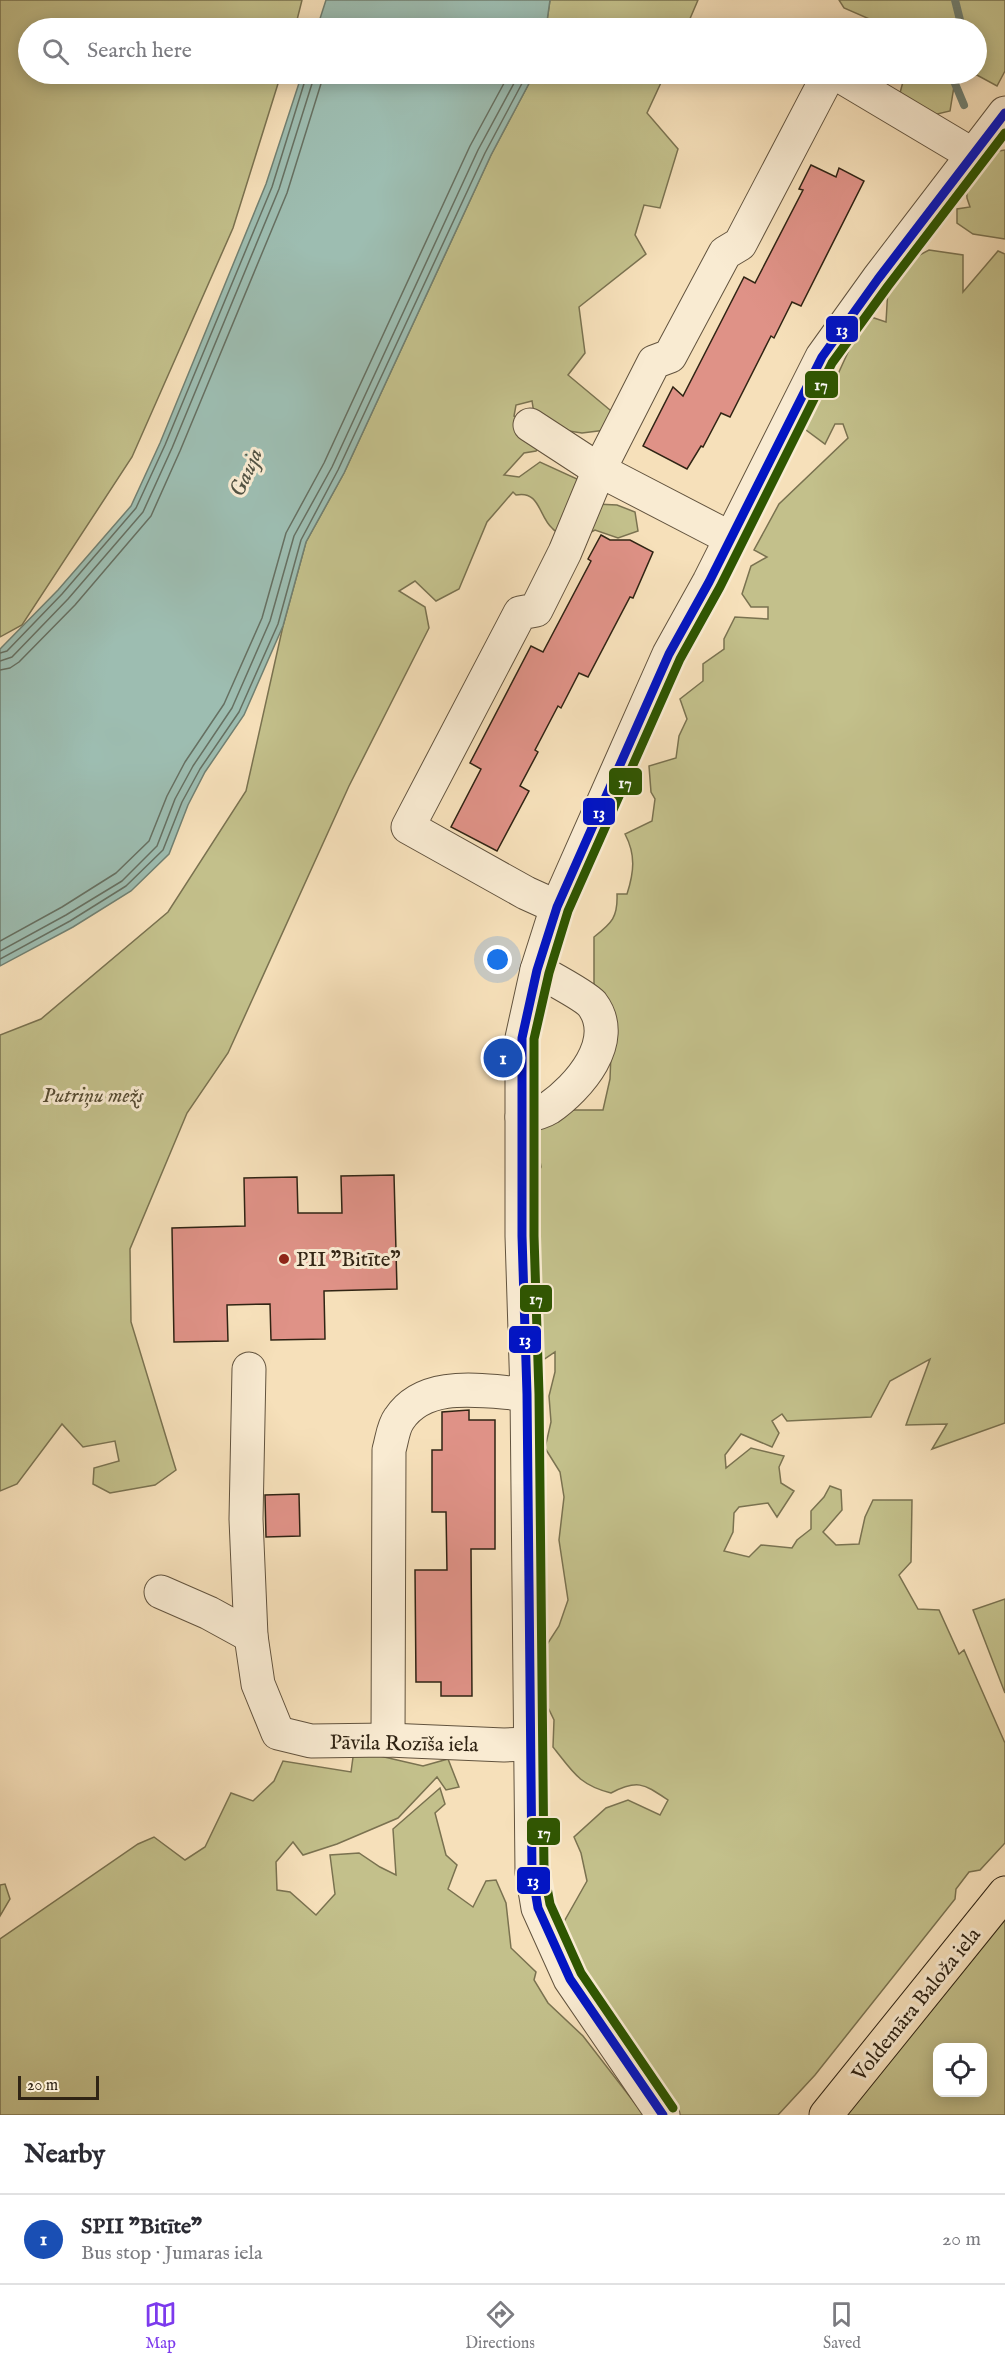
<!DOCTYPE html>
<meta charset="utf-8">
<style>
:root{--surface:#fff;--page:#f7f7f7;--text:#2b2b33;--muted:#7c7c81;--line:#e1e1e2;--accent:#7c3aed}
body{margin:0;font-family:"IM FELL English",serif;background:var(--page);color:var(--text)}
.controls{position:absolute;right:18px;bottom:18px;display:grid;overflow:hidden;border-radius:12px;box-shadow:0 3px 15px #0003}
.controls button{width:54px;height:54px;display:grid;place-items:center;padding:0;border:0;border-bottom:2px solid var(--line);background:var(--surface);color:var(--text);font:30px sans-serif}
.scale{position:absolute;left:18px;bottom:15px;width:81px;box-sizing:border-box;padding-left:6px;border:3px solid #302414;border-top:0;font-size:16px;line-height:21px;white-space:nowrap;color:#302414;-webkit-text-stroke:4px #f9ebd2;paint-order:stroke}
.you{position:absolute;left:498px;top:960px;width:21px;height:21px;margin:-15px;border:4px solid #fff;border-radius:50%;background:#1a73e8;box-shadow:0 0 0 9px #1a73e833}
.badge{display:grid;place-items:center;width:39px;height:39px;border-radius:50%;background:var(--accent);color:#fff;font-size:20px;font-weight:700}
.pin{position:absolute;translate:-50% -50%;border:3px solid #fff;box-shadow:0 2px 6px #0006}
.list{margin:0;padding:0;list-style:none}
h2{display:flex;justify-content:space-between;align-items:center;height:78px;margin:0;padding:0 24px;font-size:26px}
h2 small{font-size:20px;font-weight:400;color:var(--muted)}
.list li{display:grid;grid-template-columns:39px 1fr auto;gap:18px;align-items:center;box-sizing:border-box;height:90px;padding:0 24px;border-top:2px solid var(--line)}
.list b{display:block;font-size:22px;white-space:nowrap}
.list p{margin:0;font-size:20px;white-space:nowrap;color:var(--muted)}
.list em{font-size:20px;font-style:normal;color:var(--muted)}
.icon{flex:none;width:33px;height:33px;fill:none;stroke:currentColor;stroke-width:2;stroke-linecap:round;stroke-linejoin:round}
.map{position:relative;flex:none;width:1005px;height:2115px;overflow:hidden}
.search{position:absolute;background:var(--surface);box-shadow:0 3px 15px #0003;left:18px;right:18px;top:18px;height:66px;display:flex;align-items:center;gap:15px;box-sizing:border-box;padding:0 21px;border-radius:33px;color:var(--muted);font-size:22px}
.sheet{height:168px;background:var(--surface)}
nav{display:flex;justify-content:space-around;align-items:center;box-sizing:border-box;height:84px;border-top:2px solid var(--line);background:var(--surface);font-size:16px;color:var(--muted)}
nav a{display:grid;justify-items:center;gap:3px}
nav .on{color:var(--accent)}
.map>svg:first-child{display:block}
.green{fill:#c3c08b;stroke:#7a7250;stroke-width:1.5;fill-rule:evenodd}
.water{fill:#9dbdb1;stroke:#718072;stroke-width:1.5}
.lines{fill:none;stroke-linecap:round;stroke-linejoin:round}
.shore{stroke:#667062;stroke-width:1.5}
.stream{stroke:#718072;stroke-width:8}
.building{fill:#df9287;stroke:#302414;stroke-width:1.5}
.minor-casing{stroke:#62533e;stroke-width:35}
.major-casing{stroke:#302414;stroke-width:35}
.minor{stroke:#f9ebd2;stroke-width:33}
.major{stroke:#f6e0ba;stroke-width:33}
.bus-1-casing{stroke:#f9ebd2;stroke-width:14}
.bus-2-casing{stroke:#f9ebd2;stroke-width:14}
.bus-1{stroke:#0315c3;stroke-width:9}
.bus-2{stroke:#2f5601;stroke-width:9}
.poi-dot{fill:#8f2418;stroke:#f9ebd2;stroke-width:2}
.labels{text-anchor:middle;stroke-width:6;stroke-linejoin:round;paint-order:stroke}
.park-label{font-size:21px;font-style:italic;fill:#554b32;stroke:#f9ebd2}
.poi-label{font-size:21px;fill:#302414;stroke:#f9ebd2;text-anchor:start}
.street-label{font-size:21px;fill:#302414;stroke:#f9ebd2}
.water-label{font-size:22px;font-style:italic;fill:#515243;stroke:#f9ebd2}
.line-badge{stroke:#f9ebd2;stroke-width:2}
.badge-label{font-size:16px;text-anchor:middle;font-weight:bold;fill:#fff}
</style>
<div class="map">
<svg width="1005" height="2115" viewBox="0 0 1005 2115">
<rect width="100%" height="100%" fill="#f6e0ba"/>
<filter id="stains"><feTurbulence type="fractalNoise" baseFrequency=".00333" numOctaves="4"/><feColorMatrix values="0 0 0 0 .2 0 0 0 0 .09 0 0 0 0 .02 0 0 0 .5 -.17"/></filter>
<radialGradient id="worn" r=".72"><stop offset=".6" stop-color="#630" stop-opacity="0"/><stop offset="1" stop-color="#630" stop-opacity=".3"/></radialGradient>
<g class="green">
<path d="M0,0H302L295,28H28V74H281L233,228L132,457L22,625L0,637Z"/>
<path d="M550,0H698L686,28H546Z"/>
<path d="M839,0H1005V71L997,86L975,74L976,28H890L844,8Z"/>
<path d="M534,74H665L647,113L678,149L660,208L644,205L635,235L646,254L579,307L585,353L568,375L616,415L614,429L582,433L536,426L532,401L516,405L514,416L526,422L543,443L536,451L524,453L504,475L519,477L540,462L588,484L596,504L617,505L635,512L638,531L618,538L595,530L572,542C566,537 557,534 552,528C539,517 540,490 516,495L513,492L487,522L459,589L436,601L415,581L399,591L425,607L429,628L349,786L228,1053L187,1113L130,1249L131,1322L176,1470L155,1485L110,1493L93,1484L94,1468L119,1461L115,1441L83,1447L62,1424L17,1484L0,1491V1035L41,1019L168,912L246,791L283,626L306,542L344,473L491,155Z"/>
<path d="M905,74H956L950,111L929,116L900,93Z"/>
<path d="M1005,150V239L973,234L957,223V209L970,207L967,198L966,178L987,153Z"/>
<path d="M929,250L963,255V292L998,251L1005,254V1423L932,1449L947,1424L906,1425L930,1359L890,1381L871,1417L787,1421L782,1414L772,1421L779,1433L772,1447L741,1434L725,1455L726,1468L751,1448L784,1456L779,1467L781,1483L794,1491L777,1517L768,1503L739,1507L734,1513L733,1532L724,1551L749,1557L761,1545L792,1548L797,1540L811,1529V1511L824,1497L830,1486L841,1490L842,1510L823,1532L836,1545L859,1544L865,1517L873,1500H912L911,1562L899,1575L918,1609L939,1610L959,1654L964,1650L1005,1743V1843L980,1870L969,1872L956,1889L955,1899L815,2075L778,2115H680C638,2054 592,1995 561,1927L587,1881L581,1853L574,1837L606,1808L628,1800L660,1815L668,1800C644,1784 638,1779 611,1793C579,1785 573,1772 553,1747L554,1720L540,1691L546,1646L559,1626L568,1600L559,1540L564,1497L560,1472L545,1448L551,1422L549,1396L555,1372V1352L537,1364L533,1186L541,1167L533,1123L572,1110H603L610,1079L611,1053L594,993V937C612,923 618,917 617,894H627C634,872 636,855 625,834L652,821L655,799L651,792L649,766L676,758L679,736L687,719L680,699L703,681V664L724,649V639L735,617L768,619V607H751L742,594L751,566L767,557L754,550L779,504L848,438L843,424H835L825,444L798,424L816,392L833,385L865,315L886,322L888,288L912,259Z"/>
<path d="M1005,1599V1693L973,1610Z"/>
<path d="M354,1750L423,1766L448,1759L459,1787L446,1790L437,1777L398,1818L337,1844L303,1855L293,1842L276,1862L277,1890L290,1892L316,1915L335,1894L330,1855L359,1853L380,1867L396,1875L393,1829L440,1788L445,1804L435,1813L446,1855L457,1865L448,1889L473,1907L486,1881L496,1880L506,1903L511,1948L536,1972L534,1980L548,2003L583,2036L644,2115H0V1939L138,1844L154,1837L185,1860L205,1847L231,1793L253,1801L274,1781L283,1761L351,1772Z"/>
<path d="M5,1884L10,1899L0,1916V1885Z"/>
<path d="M1005,1916V2115H845ZM938,2048H982V2092H938Z"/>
</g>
<g class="water">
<path d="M326,0H550L546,28H317Z"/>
<path d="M302,74H534L491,155L344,473L306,542L283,626L244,715L205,772L188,805L169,854L131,891L73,927L0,966V649L58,590L131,506L160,443L266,184Z"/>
</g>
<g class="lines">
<g class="shore">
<path d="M0,653L7,651L62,594L136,508L165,445L272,187L307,74"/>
<path d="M0,661L12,657L68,599L143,512L172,448L279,189L315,74"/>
<path d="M0,670L10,668L19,662L75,605L151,516L180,451L287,193L324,74"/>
<path d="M0,941L62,907L116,873L149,841L167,796L185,762L224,704L262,618L286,533L324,463L470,146L509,74"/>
<path d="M0,951L66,915L122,881L157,846L175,799L193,766L232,708L270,621L294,536L332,467L478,150L519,74"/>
<path d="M0,959L70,921L126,886L163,850L182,802L200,769L239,712L278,624L301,540L338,470L485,153L527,74"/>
</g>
<g class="stream">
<path d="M955,0L962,28"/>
<path d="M976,51L981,58"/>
<path d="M951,74L964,105"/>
</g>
</g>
<g class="building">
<path d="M811,165L836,177L839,168L864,181L801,306L792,302L774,338L771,336L730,417L721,413L703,447L701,446L687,469L643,446L673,387L683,396L744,277L755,283L803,190L799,189Z"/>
<path d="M601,535L610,540H630L653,552L633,598L630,597L588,677L579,673L561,708L558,706L535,750L538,752L520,786L529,791L497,851L451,827L481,769L470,763L531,646L543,652L591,561L588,559Z"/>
<path d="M394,1175L397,1289L324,1291L325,1339L271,1340L270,1304L227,1305L228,1341L174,1342L172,1228L245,1226L244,1178L297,1177L298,1213H342L341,1176Z"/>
<path d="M469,1410V1420H495V1549H471L472,1696H441V1682H416L415,1570H447L446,1512H432V1450H442V1412Z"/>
<path d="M299,1494L300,1536L266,1537L265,1495Z"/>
</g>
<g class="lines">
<defs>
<g id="minor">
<path d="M837,74L973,155"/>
<path d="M530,425L599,470L654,362L670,356L725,253L740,244L829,74"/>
<path d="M557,907L526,893L408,827L520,613L536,610L565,552L599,470L730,538"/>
<path d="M522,1117C531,1115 541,1113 549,1108C578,1088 620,1041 592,1004C584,995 549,977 537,970"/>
<path d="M249,1369L246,1519L251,1636L258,1684L278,1733L311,1741L388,1740L504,1745L530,1744"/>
<path d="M161,1592L209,1613L251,1636"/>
<path d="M388,1740L389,1450C392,1440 393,1427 399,1419C426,1378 486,1392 527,1394"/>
<path d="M663,2115L570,1979L538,1908L532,1872L527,1394L522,1236V1038L537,970L557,907L669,654L709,582L822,357L878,279L1005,113"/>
</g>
<path id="major" d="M826,2115L1005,1893"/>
</defs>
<use href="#minor" class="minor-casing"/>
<use href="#major" class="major-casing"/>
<use href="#minor" class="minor"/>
<use href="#major" class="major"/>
<defs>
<path id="bus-1" d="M663,2115L570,1979L538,1908L532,1872L527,1394L522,1236V1038L537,970L557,907L669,654L709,582L822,357L878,279L1005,113"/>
<path id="bus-2" d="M673,2108L581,1973L550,1904L544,1871L539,1394L534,1236V1039L549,973L568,911L680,659L720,587L832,363L888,286L1005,133"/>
</defs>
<use href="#bus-1" class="bus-1-casing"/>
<use href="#bus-2" class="bus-2-casing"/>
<use href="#bus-1" class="bus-1"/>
<use href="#bus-2" class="bus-2"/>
</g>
<circle class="poi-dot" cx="284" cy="1259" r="6"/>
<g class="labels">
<g class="park-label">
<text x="93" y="1102">Putriņu mežs</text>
</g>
<g class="poi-label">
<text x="296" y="1266">PII "Bitīte"</text>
</g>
<g class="street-label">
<text transform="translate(404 1743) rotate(1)" y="7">Pāvila Rozīša iela</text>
<text transform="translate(916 2004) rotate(-51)" y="7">Voldemāra Baloža iela</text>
</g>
<g class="water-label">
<text transform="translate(245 472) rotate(-66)" y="8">Gauja</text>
</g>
</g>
<g class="line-badge">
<rect x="825" y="315" width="34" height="28" rx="6" fill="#0315c3"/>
<rect x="804" y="370" width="35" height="29" rx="6" fill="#2f5601"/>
<rect x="608" y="767" width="35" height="29" rx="6" fill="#2f5601"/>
<rect x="582" y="797" width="34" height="29" rx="6" fill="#0315c3"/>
<rect x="519" y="1284" width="34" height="29" rx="6" fill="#2f5601"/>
<rect x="508" y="1325" width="34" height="29" rx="6" fill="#0315c3"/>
<rect x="526" y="1817" width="35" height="29" rx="6" fill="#2f5601"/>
<rect x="516" y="1866" width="35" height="29" rx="6" fill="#0315c3"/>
</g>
<g class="badge-label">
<text x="842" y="335">13</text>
<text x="821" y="390">17</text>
<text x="625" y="788">17</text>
<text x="599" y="818">13</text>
<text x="536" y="1304">17</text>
<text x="525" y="1345">13</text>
<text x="544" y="1838">17</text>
<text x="533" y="1886">13</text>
</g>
<rect width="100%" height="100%" filter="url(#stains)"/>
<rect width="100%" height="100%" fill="url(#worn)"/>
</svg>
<div class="controls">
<button><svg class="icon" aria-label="locate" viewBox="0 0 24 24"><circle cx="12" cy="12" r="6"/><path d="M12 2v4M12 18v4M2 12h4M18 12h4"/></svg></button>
</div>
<div class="scale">20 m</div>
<div class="you"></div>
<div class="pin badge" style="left:503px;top:1058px;background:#1a4fb4">1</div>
<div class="search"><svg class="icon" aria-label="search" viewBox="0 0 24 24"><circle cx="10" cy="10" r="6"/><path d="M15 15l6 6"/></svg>Search here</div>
</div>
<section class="sheet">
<h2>Nearby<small></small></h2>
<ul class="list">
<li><span class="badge" style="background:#1a4fb4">1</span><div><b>SPII &quot;Bitīte&quot;</b><p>Bus stop · Jumaras iela</p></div><em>20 m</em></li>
</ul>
</section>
<nav>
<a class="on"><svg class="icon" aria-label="map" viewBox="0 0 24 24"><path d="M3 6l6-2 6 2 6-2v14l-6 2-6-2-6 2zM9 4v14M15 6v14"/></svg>Map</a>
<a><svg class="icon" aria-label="directions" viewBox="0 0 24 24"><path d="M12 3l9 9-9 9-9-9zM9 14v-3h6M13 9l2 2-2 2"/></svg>Directions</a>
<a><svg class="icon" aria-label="saved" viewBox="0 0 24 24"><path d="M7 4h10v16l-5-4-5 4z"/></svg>Saved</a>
</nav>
